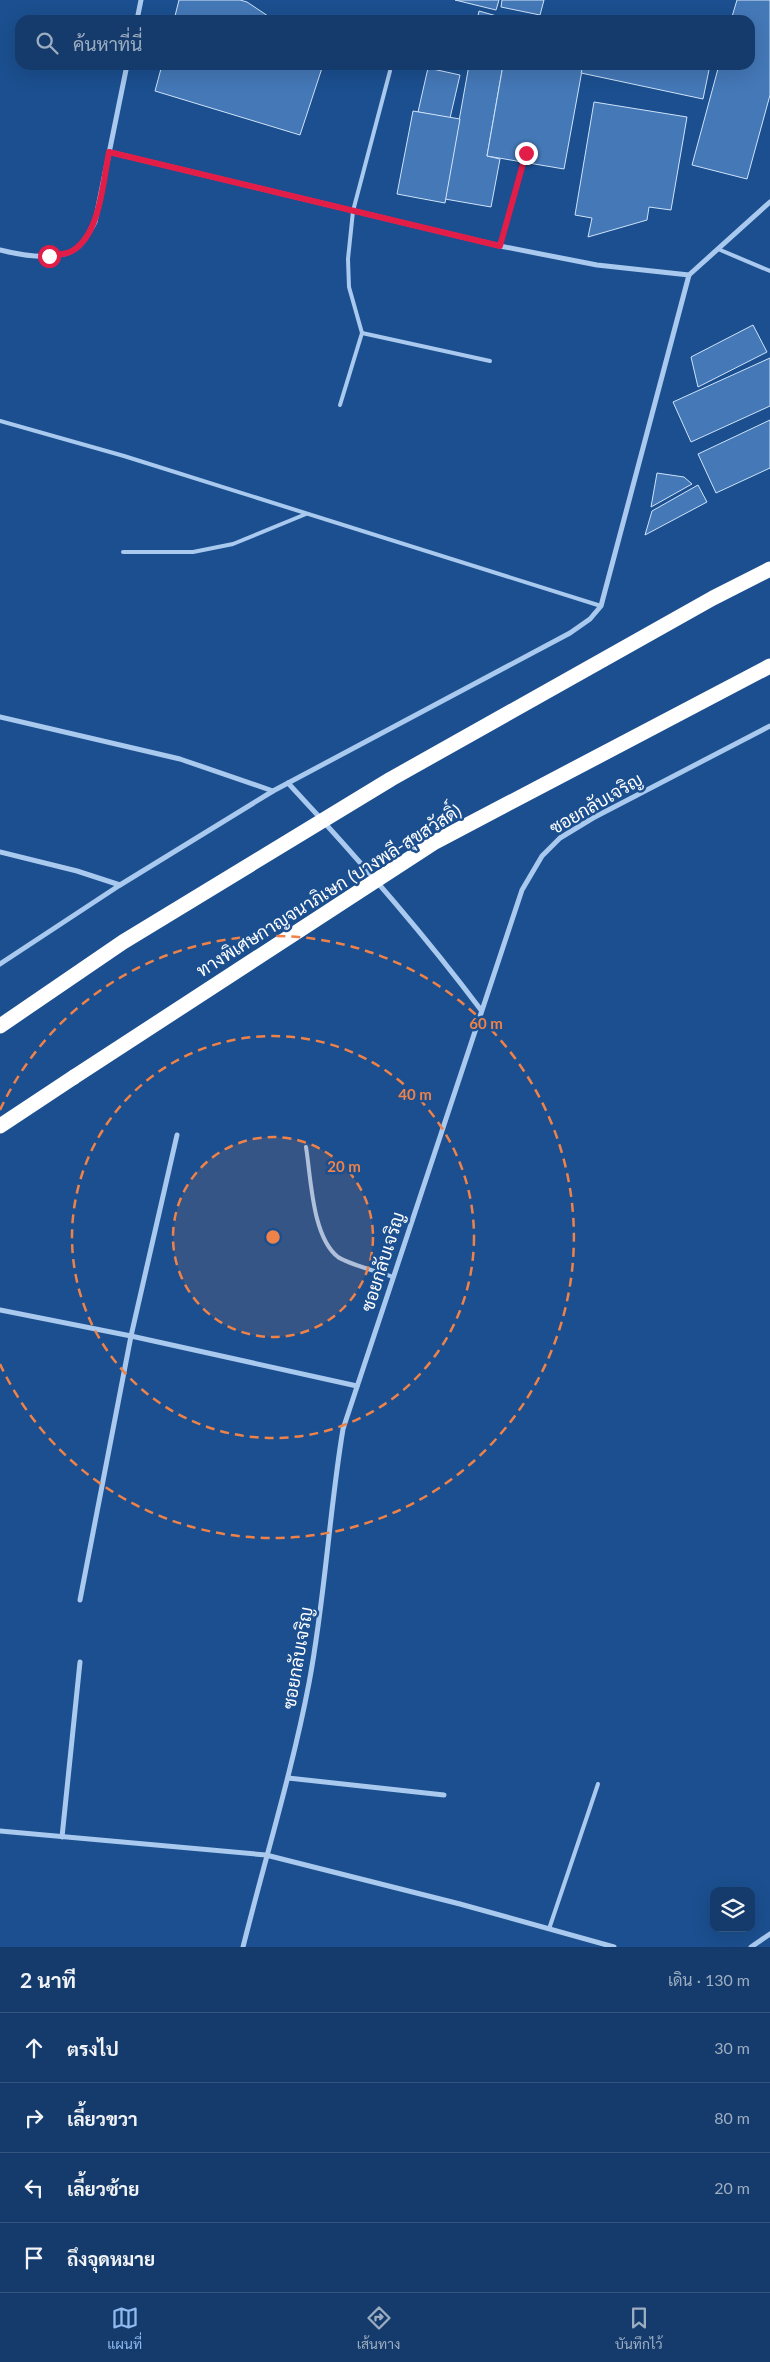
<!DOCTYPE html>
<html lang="th">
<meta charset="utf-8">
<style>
:root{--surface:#143b6b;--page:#1d4271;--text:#f1f3f6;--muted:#9dadc1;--line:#33557e;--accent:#90b9f0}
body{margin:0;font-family:Lato,Sarabun,sans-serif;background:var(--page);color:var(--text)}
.controls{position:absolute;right:15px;bottom:15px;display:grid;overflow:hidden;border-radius:10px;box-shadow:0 5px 20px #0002}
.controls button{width:45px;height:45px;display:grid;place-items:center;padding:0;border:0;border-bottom:1px solid var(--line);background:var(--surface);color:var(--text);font:25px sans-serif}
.stop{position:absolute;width:15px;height:15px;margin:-11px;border:4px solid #e11d48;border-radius:50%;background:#fff}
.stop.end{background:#e11d48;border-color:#fff;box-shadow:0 1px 5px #0008}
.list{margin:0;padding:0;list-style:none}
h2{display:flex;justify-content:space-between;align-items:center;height:65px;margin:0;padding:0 20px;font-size:21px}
h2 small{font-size:16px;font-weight:400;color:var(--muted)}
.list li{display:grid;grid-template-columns:32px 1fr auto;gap:15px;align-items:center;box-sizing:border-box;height:70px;padding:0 20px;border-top:1px solid var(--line)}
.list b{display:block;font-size:19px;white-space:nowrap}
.list em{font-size:16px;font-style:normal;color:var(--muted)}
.icon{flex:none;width:28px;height:28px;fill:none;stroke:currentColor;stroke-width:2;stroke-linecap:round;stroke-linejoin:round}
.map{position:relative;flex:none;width:770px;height:1947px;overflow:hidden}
.search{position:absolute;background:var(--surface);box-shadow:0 5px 20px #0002;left:15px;right:15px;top:15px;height:55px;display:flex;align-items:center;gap:12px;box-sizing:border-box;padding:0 18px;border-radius:15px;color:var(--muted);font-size:19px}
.sheet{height:345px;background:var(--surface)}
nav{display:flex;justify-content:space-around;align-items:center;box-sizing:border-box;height:70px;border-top:1px solid var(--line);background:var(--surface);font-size:14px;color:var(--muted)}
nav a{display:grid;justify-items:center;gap:2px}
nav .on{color:var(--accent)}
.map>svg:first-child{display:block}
.building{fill:#4478b7;stroke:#cfe3fa}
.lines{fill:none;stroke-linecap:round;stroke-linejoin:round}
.lane{stroke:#a9c9ee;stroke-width:4}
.street{stroke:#a9c9ee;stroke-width:5}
.highway{stroke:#fff;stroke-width:15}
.highway-bridge{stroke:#fff;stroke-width:15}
.route{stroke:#e11d48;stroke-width:6}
.ring{fill:none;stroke:#ee8249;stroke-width:2.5;stroke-dasharray:9 6}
.labels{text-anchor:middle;stroke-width:5;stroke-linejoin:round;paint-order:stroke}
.street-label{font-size:18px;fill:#fff;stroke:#1b4f8f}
.centre{fill:#ee8249;stroke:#1b4f8f;stroke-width:2.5}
.ring-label{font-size:15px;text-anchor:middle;font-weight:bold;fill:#ee8249;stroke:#1b4f8f;stroke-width:5;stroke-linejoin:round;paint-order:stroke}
</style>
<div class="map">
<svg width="770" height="1947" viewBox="0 0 770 1947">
<rect width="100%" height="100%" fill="#1b4f8f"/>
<g class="building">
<path d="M179,0H240L247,2L274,20H174Z"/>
<path d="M455,0H499L496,10Z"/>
<path d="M502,0H544L540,15L501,7Z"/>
<path d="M737,0H770V95L747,179L692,165L719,65H750V20H731Z"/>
<path d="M479,11L511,20H477Z"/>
<path d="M162,65H323L300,135L155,91Z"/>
<path d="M469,65H503L487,156L500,159L491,207L445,199Z"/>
<path d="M503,65H583L564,169L487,156Z"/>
<path d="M583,65H710L703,99L581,73Z"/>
<path d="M428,68L460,75L450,118L418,112Z"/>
<path d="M594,102L687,117L671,210L649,207L647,220L588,237L592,218L575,215Z"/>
<path d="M413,111L460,119L445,203L397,194Z"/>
<path d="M753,325L767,352L698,387L691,357Z"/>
<path d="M770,358V406L691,442L673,402Z"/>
<path d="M770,420V468L716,493L698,454Z"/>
<path d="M657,473L684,477L692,484L651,507Z"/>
<path d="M698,485L707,502L645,535L652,511Z"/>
</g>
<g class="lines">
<g class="lane">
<path d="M500,246L526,153"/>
<path d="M718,249L770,271"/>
<path d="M362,333L490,361"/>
<path d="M340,405L362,333L349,287L348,259L353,211L390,71"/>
<path d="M0,421L124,456L601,606"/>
<path d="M123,552H193L233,544L306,514"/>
<path d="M306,1147C311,1177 312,1237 338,1257C348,1264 379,1272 393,1277"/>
<path d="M549,1929L598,1784"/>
</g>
<g class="street">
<path d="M137,20L141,0"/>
<path d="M0,250C20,255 51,260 70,252C82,247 89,233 95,222L127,65"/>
<path d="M689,275L770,202"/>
<path d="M0,717L180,759L273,791"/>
<path d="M288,783C356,856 421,930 481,1010"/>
<path d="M0,852L77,871L120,885"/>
<path d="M0,964L120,885L273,791L570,633L590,619L601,606L689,275L597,265L500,246L109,152"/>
<path d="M0,1310L131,1336L357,1386"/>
<path d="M80,1600L131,1336L177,1135"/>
<path d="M288,1778L444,1795"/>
<path d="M0,1831L266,1855L460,1904L614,1947"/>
<path d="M62,1837L80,1662"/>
<path d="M243,1947C265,1859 292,1772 309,1683C325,1599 329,1513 343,1429L522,890L542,856L560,838L593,818L770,726"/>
<path d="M751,1947L770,1934"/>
</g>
<path class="highway" d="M0,1126L74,1077"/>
<g class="highway-bridge">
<path d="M0,1026L123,942L391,779L713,598L770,569"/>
<path d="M74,1077L435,842L770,666"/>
</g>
</g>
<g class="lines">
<path class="route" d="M49,256C56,254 66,255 72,251C100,235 103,182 109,152L500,246L526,153"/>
</g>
<circle cx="273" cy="1237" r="100" fill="#ee8249" fill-opacity=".12"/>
<g class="ring">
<circle cx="273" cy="1237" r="100"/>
<circle cx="273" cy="1237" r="201"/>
<path d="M0 1110A301 301 0 1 1 0 1364"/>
</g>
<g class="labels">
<g class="street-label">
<text transform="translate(596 804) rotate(-30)" y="6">ซอยกลับเจริญ</text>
<text transform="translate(329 891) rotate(-32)" y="6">ทางพิเศษกาญจนาภิเษก (บางพลี-สุขสวัสดิ์)</text>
<text transform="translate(383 1262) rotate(-72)" y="6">ซอยกลับเจริญ</text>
<text transform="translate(298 1658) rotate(-80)" y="6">ซอยกลับเจริญ</text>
</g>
</g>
<circle cx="273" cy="1237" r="8" class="centre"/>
<g class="ring-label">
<text x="486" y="1029">60 m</text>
<text x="415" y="1100">40 m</text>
<text x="344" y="1172">20 m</text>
</g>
</svg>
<div class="controls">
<button><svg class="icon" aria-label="layers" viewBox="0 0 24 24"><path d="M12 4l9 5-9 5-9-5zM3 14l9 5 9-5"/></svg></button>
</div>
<div class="stop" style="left:49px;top:256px"></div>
<div class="stop end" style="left:526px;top:153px"></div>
<div class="search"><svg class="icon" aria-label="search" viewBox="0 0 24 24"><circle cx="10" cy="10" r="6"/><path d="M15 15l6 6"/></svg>ค้นหาที่นี่</div>
</div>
<section class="sheet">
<h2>2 นาที<small>เดิน · 130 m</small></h2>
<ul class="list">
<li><svg class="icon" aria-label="ahead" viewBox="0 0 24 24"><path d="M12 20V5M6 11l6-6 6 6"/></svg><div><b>ตรงไป</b></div><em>30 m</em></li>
<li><svg class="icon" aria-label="right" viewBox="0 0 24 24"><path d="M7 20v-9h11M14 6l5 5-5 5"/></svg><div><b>เลี้ยวขวา</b></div><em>80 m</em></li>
<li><svg class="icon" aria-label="left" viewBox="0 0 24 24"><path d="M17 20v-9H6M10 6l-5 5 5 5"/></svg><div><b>เลี้ยวซ้าย</b></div><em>20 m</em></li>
<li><svg class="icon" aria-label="arrive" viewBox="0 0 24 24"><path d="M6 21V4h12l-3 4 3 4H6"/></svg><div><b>ถึงจุดหมาย</b></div></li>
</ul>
</section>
<nav>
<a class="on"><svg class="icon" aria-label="map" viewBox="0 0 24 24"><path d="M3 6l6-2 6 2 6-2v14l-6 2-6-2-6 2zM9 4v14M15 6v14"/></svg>แผนที่</a>
<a><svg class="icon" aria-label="directions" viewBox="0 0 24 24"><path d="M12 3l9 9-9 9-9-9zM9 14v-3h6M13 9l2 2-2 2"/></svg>เส้นทาง</a>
<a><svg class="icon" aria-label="saved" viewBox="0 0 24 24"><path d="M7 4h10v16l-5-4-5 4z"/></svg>บันทึกไว้</a>
</nav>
